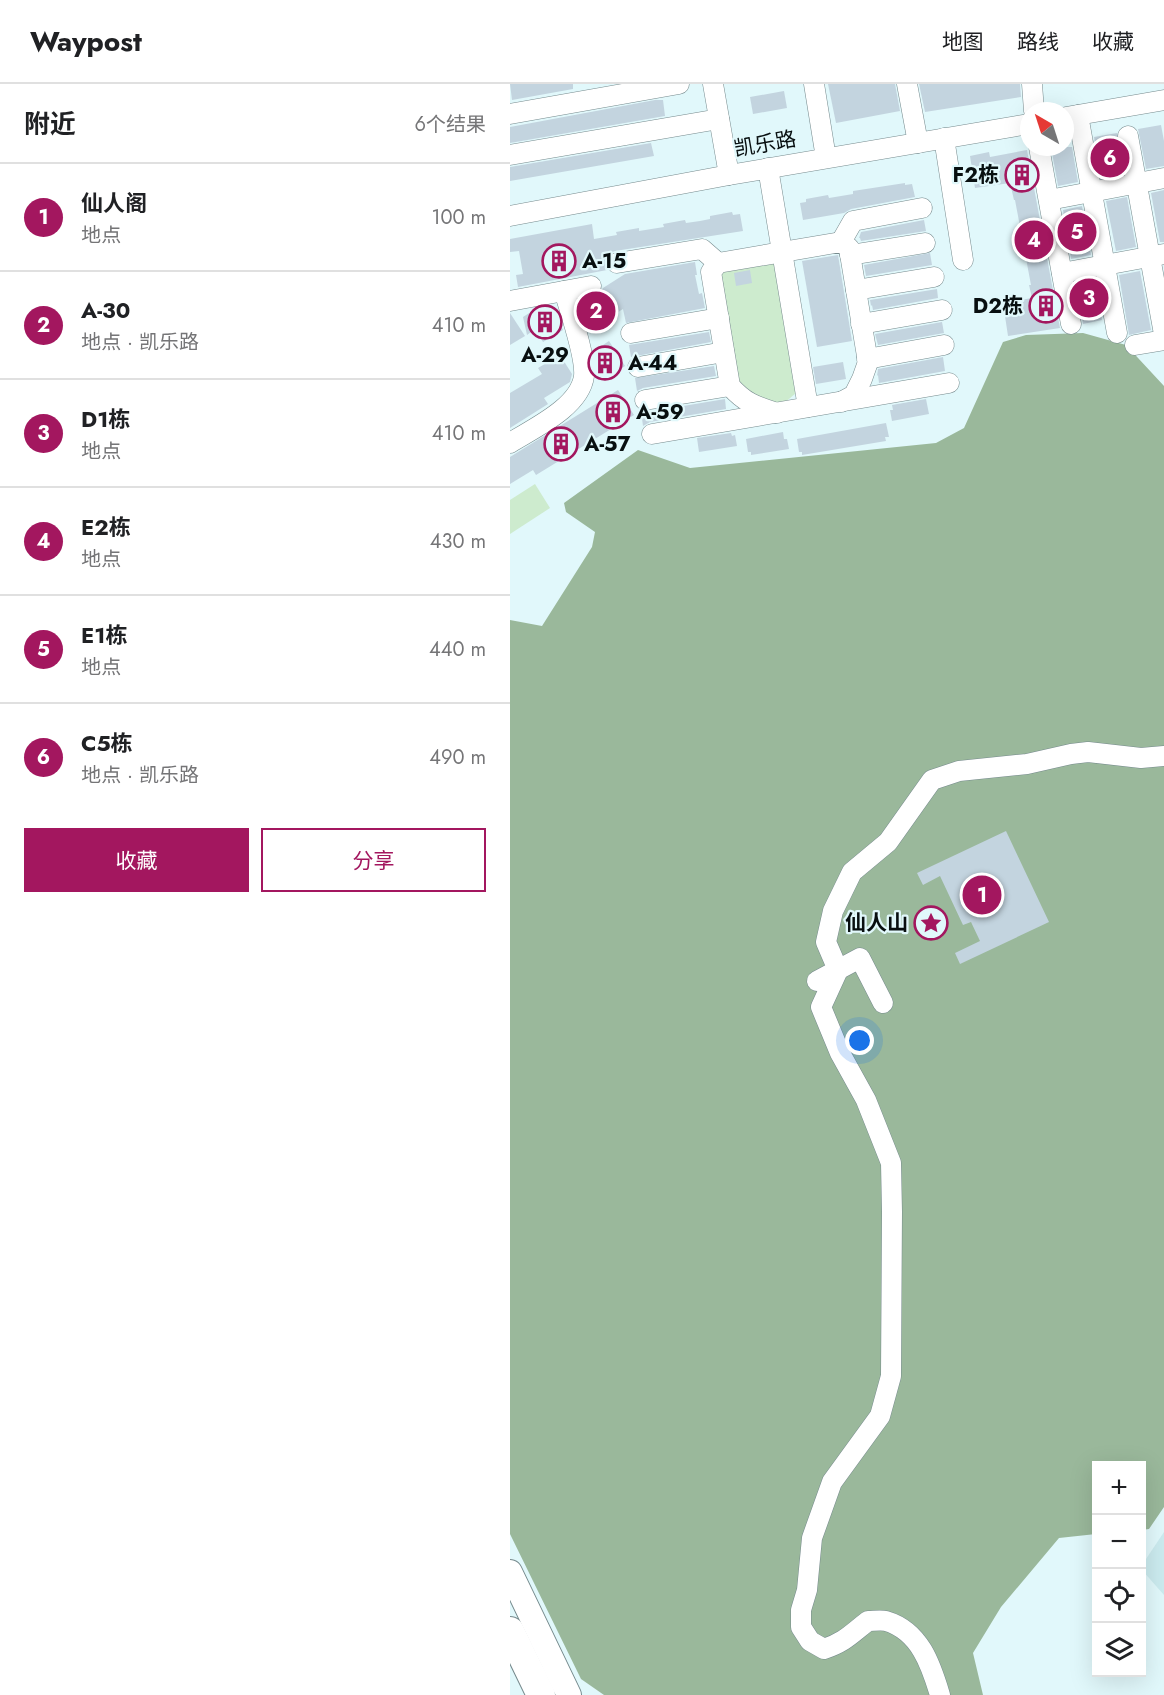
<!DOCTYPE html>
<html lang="zh">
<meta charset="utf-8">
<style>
:root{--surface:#fff;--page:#f6f6f6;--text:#202124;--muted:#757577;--line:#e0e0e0;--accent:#a3175f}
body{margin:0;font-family:Jost,"Noto Sans SC",sans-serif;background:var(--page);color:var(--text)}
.controls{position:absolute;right:18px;bottom:18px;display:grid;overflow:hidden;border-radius:0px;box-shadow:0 6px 24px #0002}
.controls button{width:54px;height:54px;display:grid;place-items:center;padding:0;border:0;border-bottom:2px solid var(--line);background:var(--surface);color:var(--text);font:30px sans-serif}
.compass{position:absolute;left:510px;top:18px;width:54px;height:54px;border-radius:50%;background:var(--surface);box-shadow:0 6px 24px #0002;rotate:321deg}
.you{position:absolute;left:350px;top:957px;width:21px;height:21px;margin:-15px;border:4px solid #fff;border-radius:50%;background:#1a73e8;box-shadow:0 0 0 9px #1a73e833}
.badge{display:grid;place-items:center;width:39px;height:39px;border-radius:50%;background:var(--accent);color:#fff;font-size:20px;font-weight:700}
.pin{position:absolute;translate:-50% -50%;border:3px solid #fff;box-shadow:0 2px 6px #0006}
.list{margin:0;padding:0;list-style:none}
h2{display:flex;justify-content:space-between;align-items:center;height:78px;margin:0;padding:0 24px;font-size:26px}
h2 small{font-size:20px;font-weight:400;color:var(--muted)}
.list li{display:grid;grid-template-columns:39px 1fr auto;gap:18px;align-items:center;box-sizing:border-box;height:108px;padding:0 24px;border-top:2px solid var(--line)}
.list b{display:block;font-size:22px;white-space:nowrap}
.list p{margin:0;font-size:20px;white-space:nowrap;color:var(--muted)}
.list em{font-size:20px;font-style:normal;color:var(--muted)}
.actions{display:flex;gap:12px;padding:18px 24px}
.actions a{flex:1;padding:14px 0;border:2px solid var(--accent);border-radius:0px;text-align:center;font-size:21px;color:var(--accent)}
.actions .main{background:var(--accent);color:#fff}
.icon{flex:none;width:33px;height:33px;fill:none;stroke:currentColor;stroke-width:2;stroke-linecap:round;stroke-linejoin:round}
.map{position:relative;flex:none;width:654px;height:1611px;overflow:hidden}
header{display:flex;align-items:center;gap:36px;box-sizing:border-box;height:84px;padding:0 30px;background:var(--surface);border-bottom:2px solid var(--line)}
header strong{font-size:28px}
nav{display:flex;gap:33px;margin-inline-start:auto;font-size:21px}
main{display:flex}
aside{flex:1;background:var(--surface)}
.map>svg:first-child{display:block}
.built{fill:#cbebef}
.green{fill:#cdebce}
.forest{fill:#9ab89b}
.building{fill:#c3d4df}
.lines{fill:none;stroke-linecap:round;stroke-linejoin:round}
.minor-casing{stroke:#768a8d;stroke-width:21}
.major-casing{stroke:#768a8d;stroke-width:26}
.highway-casing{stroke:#768a8d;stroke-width:30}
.minor{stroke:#fff;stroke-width:20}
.major{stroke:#fff;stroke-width:24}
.highway{stroke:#fff;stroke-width:28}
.labels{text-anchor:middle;stroke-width:4.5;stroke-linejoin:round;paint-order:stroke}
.street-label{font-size:21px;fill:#080f10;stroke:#e1f8fb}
.poi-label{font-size:21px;font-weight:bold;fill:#080f10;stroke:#e1f8fb;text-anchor:start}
</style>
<header>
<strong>Waypost</strong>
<nav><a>地图</a><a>路线</a><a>收藏</a></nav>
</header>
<main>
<aside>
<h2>附近<small>6个结果</small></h2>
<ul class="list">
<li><span class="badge">1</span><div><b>仙人阁</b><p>地点</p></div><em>100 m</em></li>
<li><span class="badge">2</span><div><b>A-30</b><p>地点 · 凯乐路</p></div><em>410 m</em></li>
<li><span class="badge">3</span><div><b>D1栋</b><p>地点</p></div><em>410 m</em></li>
<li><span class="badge">4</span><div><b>E2栋</b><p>地点</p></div><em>430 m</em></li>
<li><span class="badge">5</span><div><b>E1栋</b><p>地点</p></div><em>440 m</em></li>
<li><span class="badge">6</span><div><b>C5栋</b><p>地点 · 凯乐路</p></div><em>490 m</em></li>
</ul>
<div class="actions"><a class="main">收藏</a><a>分享</a></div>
</aside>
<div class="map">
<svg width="654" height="1611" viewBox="0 0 654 1611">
<rect width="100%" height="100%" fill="#e1f8fb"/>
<path class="built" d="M654,1448V1511L632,1486V1481Z"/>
<g class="green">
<path d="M266,176L286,309L272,321L251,317L224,296L206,185Z"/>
<path d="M25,400L40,424L0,450V416Z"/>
</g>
<path class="forest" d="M573,249L616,261L654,302V1423L639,1445L632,1446V1382H586V1450L549,1454L491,1523L463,1569L473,1611H94L71,1595L0,1450V536L32,542L82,463L85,448L56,428L54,419L128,366L180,384L426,359L454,344L493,258L516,251Z"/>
<g class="building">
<path d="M0,0H63V5L2,16Z"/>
<path d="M318,0H385L390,27L326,39Z"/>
<path d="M409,0H510L511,13L415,28Z"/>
<path d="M274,7L277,24L243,30L240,13Z"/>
<path d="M145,16H153L155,32L0,59V43Z"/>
<path d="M651,41L654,57V82L636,85L628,45Z"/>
<path d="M607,49L613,90L591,94L584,53Z"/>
<path d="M141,59L144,72L0,97V83Z"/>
<path d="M541,63H562L568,98L548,102Z"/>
<path d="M517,66L550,244L498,252L493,219L522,214L519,201H521L505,116H504L500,99L465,104L460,72L479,68L480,73Z"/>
<path d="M395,99V101L402,100L405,113L341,125L334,129L293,136L290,119L296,118V115L318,111L319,114L343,110V107Z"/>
<path d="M654,106V158H650L641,109Z"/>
<path d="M617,113L626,163L606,167L596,117Z"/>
<path d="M572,122L581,171L561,175L553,126Z"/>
<path d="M222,128L223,131L230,130L233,147L105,167L100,169L96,174L95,180L97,186L8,203L6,191L13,190L9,167L0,168V155L82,140L84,155L107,151L106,148L129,144V147L154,143L153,140L175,136L176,139L190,137L200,135V132Z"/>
<path d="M414,136L416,147L351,157L350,154H349L351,148Z"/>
<path d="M420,169L422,181L356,192L354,181Z"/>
<path d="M328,171L342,257L307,263L292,177Z"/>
<path d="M185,178L187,191H185L189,210L192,209L195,224L116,239L113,225L86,242L70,217L88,211L93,204L115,190Z"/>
<path d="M240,186L242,199L226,202L224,189Z"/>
<path d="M630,187L641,246L619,251L609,191Z"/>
<path d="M585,195L592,236L573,240L566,199Z"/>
<path d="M427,205L428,214L363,226L362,221L361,222L360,216Z"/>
<path d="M40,222L53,246L33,258L25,245L17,251L13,233L27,224Z"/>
<path d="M0,229L15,252L0,261Z"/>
<path d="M432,238L434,249L368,261L365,250Z"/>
<path d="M199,248L201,258L121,273L119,261Z"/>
<path d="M99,257L115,282L95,295L86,280L84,267Z"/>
<path d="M50,271L62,290L60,298L34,314L38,320L0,344V309L32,290L28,284Z"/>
<path d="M433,273L435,287L369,299L368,291L367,292L368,285Z"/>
<path d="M333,278L336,295L306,300L303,283Z"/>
<path d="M204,282L206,292L133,304L127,307L125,294Z"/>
<path d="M108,306L124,331L26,391L23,386L0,400V373Z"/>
<path d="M215,315L216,325L140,338L133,342L131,327L137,328Z"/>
<path d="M416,315L419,330L382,337L380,326H383L382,321Z"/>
<path d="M376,339L379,353H375L376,357L292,371V368H289L287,355Z"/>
<path d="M273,348L274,355H277L279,365L241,371V368H238L236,355Z"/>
<path d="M221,349L222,352L225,351L227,362L189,368L187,354Z"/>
<path d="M496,747L539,838L450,880L445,869L470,857L461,838L453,841L430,792L413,801L407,789Z"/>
</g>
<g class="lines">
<defs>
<g id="minor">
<path d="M203,0L219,91"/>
<path d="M304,0L316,74"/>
<path d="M397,0L408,59"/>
<path d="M522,0L524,27"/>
<path d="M0,30L169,0"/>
<path d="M568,31L607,249"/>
<path d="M556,33L654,16"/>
<path d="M618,52L654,250"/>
<path d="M434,54L453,176"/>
<path d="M529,63L561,240"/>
<path d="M0,71L209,35"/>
<path d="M258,84L298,323"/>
<path d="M539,116L654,94"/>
<path d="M0,132L219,91L519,40"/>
<path d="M331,158L343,137L412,124"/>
<path d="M340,171L415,159"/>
<path d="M107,179L192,165L208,179"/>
<path d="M552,189L654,170"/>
<path d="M346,206L424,193"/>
<path d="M0,217L81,202"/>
<path d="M351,240L432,226"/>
<path d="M121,249L209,234"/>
<path d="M625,261L654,256"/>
<path d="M357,275L434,261"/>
<path d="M128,283L214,268"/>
<path d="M135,316L220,302"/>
<path d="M267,329C245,322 235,319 220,302L201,188L208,179L331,158L339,164L358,278L352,295L344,311L331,318"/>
<path d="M142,350L439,299"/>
<path d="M0,359C24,344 70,323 74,292C76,273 60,227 54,207"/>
<path d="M307,897L350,874L373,919"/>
<path d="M430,1611C421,1581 410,1547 376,1537C371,1536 363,1537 358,1537C341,1550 335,1558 314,1565L300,1557L291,1543V1526L297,1506L302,1454L322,1398L370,1332L381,1292L382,1128L381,1079L356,1016L330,969L311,923L328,886L316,858L323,827L342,788L378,758L422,696L449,687L517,680L561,670L578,668L631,674L654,672"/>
</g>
<path id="major" d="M0,1488L59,1611"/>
<path id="highway" d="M0,1547L31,1611"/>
</defs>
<use href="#minor" class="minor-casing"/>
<use href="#major" class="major-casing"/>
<use href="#highway" class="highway-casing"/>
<use href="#minor" class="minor"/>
<use href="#major" class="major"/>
<use href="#highway" class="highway"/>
</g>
<defs>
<symbol id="building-ring" viewBox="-11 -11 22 22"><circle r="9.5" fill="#e1f8fb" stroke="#a3175f" stroke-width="1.5"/><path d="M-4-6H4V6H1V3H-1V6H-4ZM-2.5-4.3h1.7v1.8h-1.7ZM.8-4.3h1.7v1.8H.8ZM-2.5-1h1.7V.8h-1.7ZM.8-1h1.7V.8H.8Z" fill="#a3175f"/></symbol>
<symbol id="sight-ring" viewBox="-11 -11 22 22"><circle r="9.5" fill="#e1f8fb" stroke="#a3175f" stroke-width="1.5"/><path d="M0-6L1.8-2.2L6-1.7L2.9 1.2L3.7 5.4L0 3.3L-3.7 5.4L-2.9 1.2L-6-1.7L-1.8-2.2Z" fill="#a3175f"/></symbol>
</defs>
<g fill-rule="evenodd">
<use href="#building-ring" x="493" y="72" width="38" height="38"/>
<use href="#building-ring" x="30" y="158" width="38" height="38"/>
<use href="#building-ring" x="517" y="203" width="38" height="38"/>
<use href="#building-ring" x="16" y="219" width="38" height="38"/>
<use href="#building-ring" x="76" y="260" width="38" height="38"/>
<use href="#building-ring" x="84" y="309" width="38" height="38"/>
<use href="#building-ring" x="32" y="341" width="38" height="38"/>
<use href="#sight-ring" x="402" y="820" width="38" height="38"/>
</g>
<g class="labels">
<g class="street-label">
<text transform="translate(255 60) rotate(-10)" y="7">凯乐路</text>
</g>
<g class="poi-label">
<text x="489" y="98" text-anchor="end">F2栋</text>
<text x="72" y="184">A-15</text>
<text x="513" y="229" text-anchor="end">D2栋</text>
<text x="35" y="278" text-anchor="middle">A-29</text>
<text x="118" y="286">A-44</text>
<text x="126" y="335">A-59</text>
<text x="74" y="367">A-57</text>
<text x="398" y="846" text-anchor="end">仙人山</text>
</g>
</g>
</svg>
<div class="controls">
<button>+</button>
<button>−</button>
<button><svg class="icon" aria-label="locate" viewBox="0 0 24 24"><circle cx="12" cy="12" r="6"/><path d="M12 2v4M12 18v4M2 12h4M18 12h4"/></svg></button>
<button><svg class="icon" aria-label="layers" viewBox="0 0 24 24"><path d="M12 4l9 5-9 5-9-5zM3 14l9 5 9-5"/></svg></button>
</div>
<svg class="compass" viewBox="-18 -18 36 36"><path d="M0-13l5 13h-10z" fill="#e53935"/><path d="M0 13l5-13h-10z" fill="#757577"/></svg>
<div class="you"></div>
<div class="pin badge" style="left:472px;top:811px">1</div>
<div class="pin badge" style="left:86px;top:227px">2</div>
<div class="pin badge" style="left:579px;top:214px">3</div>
<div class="pin badge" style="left:524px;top:156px">4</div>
<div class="pin badge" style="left:567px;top:148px">5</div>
<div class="pin badge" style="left:600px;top:74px">6</div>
</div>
</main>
